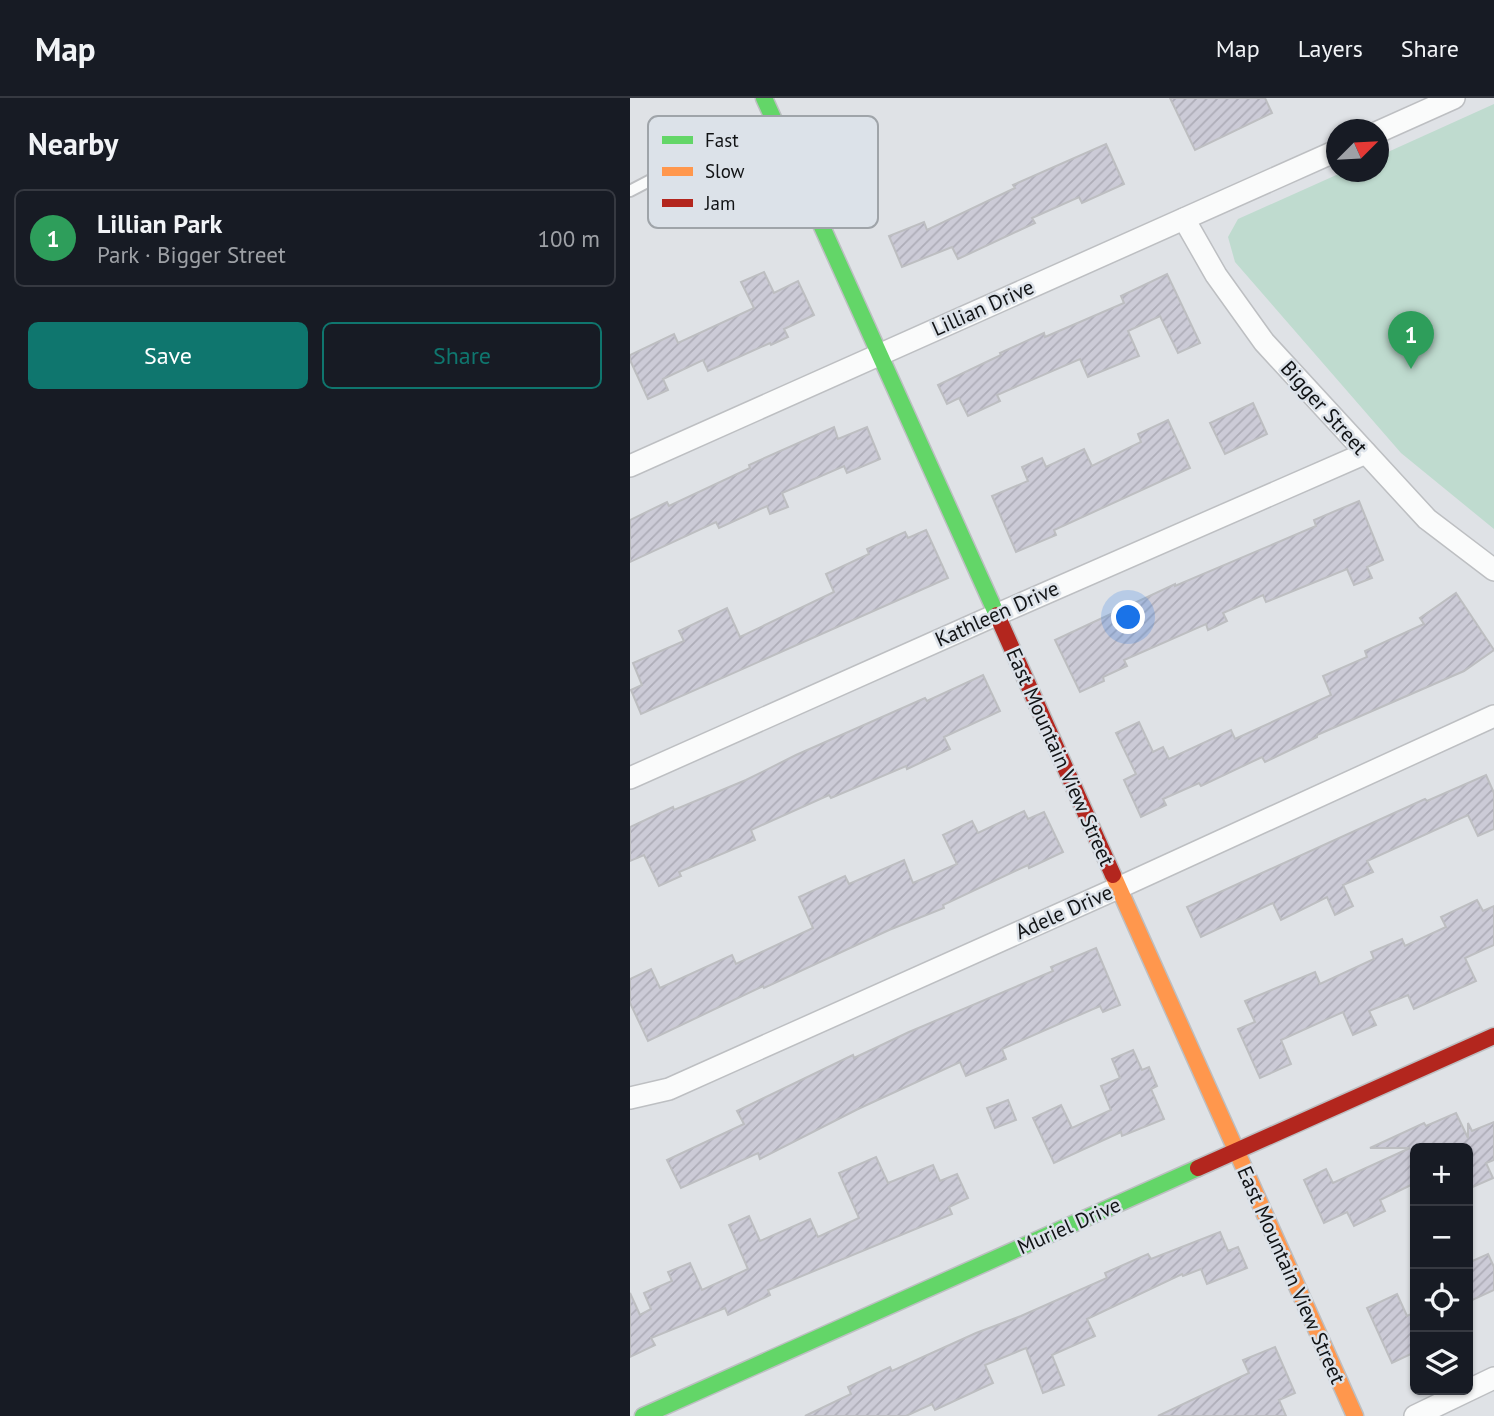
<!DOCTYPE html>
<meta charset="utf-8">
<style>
:root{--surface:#171b24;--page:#242831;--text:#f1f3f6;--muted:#9ea1a6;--line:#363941;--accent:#0f766e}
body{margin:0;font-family:"PT Sans",sans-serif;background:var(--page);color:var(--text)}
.controls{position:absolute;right:21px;bottom:21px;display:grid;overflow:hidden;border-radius:10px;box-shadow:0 2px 5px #0004}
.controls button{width:63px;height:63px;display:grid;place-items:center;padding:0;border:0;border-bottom:2px solid var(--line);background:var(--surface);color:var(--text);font:35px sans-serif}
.compass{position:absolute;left:696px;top:21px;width:63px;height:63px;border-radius:50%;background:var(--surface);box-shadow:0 2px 5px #0004;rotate:66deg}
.you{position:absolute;left:499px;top:520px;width:24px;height:24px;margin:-18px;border:5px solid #fff;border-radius:50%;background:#1a73e8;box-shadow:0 0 0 10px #1a73e833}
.badge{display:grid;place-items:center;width:46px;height:46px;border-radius:50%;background:var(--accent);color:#fff;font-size:23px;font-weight:700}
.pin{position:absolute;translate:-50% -58px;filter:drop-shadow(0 2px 4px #0008)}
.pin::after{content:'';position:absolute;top:37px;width:24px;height:21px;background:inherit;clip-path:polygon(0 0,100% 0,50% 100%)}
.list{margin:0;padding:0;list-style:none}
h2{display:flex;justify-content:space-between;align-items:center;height:91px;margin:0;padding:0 28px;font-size:30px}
h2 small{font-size:23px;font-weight:400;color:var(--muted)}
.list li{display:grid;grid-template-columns:46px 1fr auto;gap:21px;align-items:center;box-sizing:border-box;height:98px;margin:0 14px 14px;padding:0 14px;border:2px solid var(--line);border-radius:10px}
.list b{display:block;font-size:26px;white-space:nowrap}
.list p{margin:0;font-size:23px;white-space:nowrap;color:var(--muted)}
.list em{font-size:23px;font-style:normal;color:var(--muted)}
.actions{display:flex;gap:14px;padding:21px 28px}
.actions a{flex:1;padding:16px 0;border:2px solid var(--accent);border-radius:10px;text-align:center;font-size:24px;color:var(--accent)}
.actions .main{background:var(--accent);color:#fff}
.icon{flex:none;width:38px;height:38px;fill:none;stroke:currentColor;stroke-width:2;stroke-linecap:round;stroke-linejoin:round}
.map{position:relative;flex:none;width:864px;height:1318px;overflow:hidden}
header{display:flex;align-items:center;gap:42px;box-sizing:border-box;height:98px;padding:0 35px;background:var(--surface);border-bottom:2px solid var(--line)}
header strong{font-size:33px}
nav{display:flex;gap:38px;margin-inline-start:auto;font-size:24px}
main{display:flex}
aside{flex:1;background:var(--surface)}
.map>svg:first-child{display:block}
.green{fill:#bfdbcf}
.building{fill:url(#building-hatch);stroke:#bdbec1;stroke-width:2}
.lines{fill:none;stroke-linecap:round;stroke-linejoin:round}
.lane-casing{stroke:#bdbfc2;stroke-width:14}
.street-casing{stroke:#bdbfc2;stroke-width:24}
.fast-casing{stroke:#bdbfc2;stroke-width:19}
.slow-casing{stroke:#bdbfc2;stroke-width:19}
.jam-casing{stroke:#bdbfc2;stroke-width:19}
.lane{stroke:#fafbfb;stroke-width:10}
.street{stroke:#fafbfb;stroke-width:21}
.fast{stroke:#63d668;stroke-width:16}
.slow{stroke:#ff974d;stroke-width:16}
.jam{stroke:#b3261e;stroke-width:16}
.labels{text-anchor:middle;stroke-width:5;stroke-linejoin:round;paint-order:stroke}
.street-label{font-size:21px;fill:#111315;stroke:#dce2e9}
.key{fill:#dce2e9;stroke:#9fa4a9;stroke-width:2}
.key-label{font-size:19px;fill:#111315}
</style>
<header>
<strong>Map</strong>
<nav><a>Map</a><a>Layers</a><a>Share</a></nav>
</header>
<main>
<aside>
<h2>Nearby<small></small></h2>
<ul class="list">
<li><span class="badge" style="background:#2e9e5b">1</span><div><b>Lillian Park</b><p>Park · Bigger Street</p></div><em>100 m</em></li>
</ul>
<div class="actions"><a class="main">Save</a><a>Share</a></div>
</aside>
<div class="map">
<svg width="864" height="1318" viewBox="0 0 864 1318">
<defs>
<pattern id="building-hatch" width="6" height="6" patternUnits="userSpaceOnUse" patternTransform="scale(1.75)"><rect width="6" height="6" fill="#cccbd7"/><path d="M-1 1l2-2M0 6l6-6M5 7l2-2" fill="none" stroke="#aeadb8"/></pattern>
</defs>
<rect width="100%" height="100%" fill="#dfe2e6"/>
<path class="green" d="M864,6V431L771,355L605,164L598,139L608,121L713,74H748L749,58Z"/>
<g class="building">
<path d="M540,0H635L642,15L565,52Z"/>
<path d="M476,46L494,86L452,105L449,99L402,120L405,125L328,161L322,149L272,169L259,138L294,124L297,132L385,90L383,87Z"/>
<path d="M134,174L144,195L168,183L184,217L154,231L158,239L141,247L140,245L78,273L73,262L33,281L38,292L18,301L0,262V257L44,236L48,245L124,210L111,184Z"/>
<path d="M537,176L570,245L548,255L530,218L498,233L509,258L458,279L450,261L367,297L370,303L338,318L329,300L317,306L308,287L371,257L370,255L414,235L415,239L494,205L491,198Z"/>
<path d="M623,305L637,336L595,356L580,325Z"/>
<path d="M538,322L560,370L424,432L426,437L386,454L362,398L398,383L392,369L412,360L416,369L454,351L462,368L511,344L508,336Z"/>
<path d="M204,329L208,341L237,329L250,361L217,375L214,368L152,395L158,409L140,416L137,408L89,430L86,424L0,464V422L37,404L39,408L120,370L119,367Z"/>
<path d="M729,403L753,462L737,469L742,480L724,487L717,471L636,504L633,497L593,515L597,523L578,532L576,526L494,562L497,568L473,579L474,583L450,594L425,542L545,486V488L686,428L684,422Z"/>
<path d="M296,432L318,480L11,616L1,592L12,587L3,565L54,543L49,533L97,510L110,539L204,494L196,476L239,456L237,451L275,434L278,440Z"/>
<path d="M826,495L864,552L834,573L687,637V639L635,664L632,659L571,688L569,685L533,701L536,707L511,719L494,682L506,676L486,635L509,624L523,654L533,649L539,661L601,632L605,641L701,597L693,578L737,559L735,553L794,526L790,520Z"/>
<path d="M353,577L370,613L314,639L320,651L277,671L276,668L201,700L199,697L121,732L125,742L49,774L51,778L29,788L14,757L0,763V729L43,709L44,712L116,682L166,657L295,600L297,603Z"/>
<path d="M856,677L864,695V731L848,738L838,717L737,763L743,774L713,787L723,808L705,817L697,799L651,822L643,805L571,839L557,809L795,701L797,703Z"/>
<path d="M394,713L398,721L414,714L433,754L399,770L398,767L313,807L314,810L259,832L134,890L133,888L18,943L0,905V881L21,871L30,890L102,857L106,866L183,830L169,799L215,778L219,786L274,762L283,785L327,766L313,737L342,723L348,735Z"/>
<path d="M847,802L853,813L864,808V847L835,860L846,883L784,911L778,897L739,913L746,927L723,937L713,914L651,942L661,966L630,980L608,931L625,924L615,903L685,874L690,886L744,861L741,854L772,841L775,848L816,829L811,819Z"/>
<path d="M466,850L490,907L473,914L470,908L372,951L376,961L336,978L330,964L228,1011L130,1061L128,1055L51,1090L37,1062L114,1026L107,1013L223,957L224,960L279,934L423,873L421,869Z"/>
<path d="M503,952L512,972L519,969L527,988L521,991L534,1021L492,1038L491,1034L424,1065L403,1020L431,1007L442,1030L481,1012L471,988L490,980L482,961Z"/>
<path d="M378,1002L386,1022L365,1030L357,1010Z"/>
<path d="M826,1015L838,1040V1025L842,1033L864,1024V1062L856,1065L863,1080L838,1091V1050H785V1085L750,1102L755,1113L724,1128L717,1114L694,1125L674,1082L696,1071L703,1085L780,1050H740L794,1025L796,1028Z"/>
<path d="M246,1059L258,1085L303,1067L310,1083L327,1076L338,1100L319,1109L322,1116L138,1192L140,1197L98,1217L95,1210L21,1240L25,1247L0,1259V1195L10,1217L21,1211L14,1195L42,1183L38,1174L60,1165L72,1192L118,1171L99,1127L119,1118L130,1143L180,1121L188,1139L229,1120L209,1075Z"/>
<path d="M590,1134L598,1153L608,1149L617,1170L577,1186L571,1171L553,1178L552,1176L457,1221L465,1238L422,1257L434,1287L413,1295L396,1250L355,1267L363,1285L305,1312L302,1306L276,1318H175L221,1296L218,1289L260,1269L262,1273L346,1235L391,1218L477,1180L475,1175L518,1156L521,1161Z"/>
<path d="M858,1156L864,1169V1192L838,1204V1165Z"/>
<path d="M767,1196L777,1218L785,1214V1254L762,1265L737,1210Z"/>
<path d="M645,1249L665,1295L649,1302L656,1318H528L619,1275L613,1262Z"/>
</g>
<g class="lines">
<defs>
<path id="lane" d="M0,93L88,47L143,26"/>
<g id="street">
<path d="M748,34L824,0"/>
<path d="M554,121L586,177L634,244L797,421L864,472"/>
<path d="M0,368L706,53"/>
<path d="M0,680L368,516L736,355"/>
<path d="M0,1000L39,991L488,790L864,618"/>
<path d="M785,1318L864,1280"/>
</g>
<g id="fast">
<path d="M134,0L367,517"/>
<path d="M13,1318L568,1070"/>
</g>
<path id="slow" d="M483,777L725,1318"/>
<g id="jam">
<path d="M367,517L483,777"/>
<path d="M568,1070L864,938"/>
</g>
</defs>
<use href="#lane" class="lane-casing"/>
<use href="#street" class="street-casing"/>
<use href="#fast" class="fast-casing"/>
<use href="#slow" class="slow-casing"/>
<use href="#jam" class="jam-casing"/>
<use href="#lane" class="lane"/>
<use href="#street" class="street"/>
<use href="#fast" class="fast"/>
<use href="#slow" class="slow"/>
<use href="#jam" class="jam"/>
</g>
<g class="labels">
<g class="street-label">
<text transform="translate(353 210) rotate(-24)" y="7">Lillian Drive</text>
<text transform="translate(694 310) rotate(48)" y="7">Bigger Street</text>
<text transform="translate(367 516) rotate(-24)" y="7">Kathleen Drive</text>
<text transform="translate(430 659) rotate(66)" y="7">East Mountain View Street</text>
<text transform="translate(434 814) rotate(-24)" y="7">Adele Drive</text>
<text transform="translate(439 1128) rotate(-24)" y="7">Muriel Drive</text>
<text transform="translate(661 1177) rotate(66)" y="7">East Mountain View Street</text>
</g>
</g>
<rect x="18" y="18" width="230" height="112" rx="10" class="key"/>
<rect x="32" y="38" width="31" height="8" fill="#63d668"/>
<rect x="32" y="69" width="31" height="9" fill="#ff974d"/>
<rect x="32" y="101" width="31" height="8" fill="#b3261e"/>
<g class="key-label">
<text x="75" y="49">Fast</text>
<text x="75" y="80">Slow</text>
<text x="75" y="112">Jam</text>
</g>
</svg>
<div class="controls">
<button>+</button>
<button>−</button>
<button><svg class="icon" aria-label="locate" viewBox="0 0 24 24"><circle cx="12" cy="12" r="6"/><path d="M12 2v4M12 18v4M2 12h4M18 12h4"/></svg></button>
<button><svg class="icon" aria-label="layers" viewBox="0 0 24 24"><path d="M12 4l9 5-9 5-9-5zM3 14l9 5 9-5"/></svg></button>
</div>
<svg class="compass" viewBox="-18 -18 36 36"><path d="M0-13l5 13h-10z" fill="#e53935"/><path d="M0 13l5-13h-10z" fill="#9ea1a6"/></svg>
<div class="you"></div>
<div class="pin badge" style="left:781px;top:271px;background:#2e9e5b">1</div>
</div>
</main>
